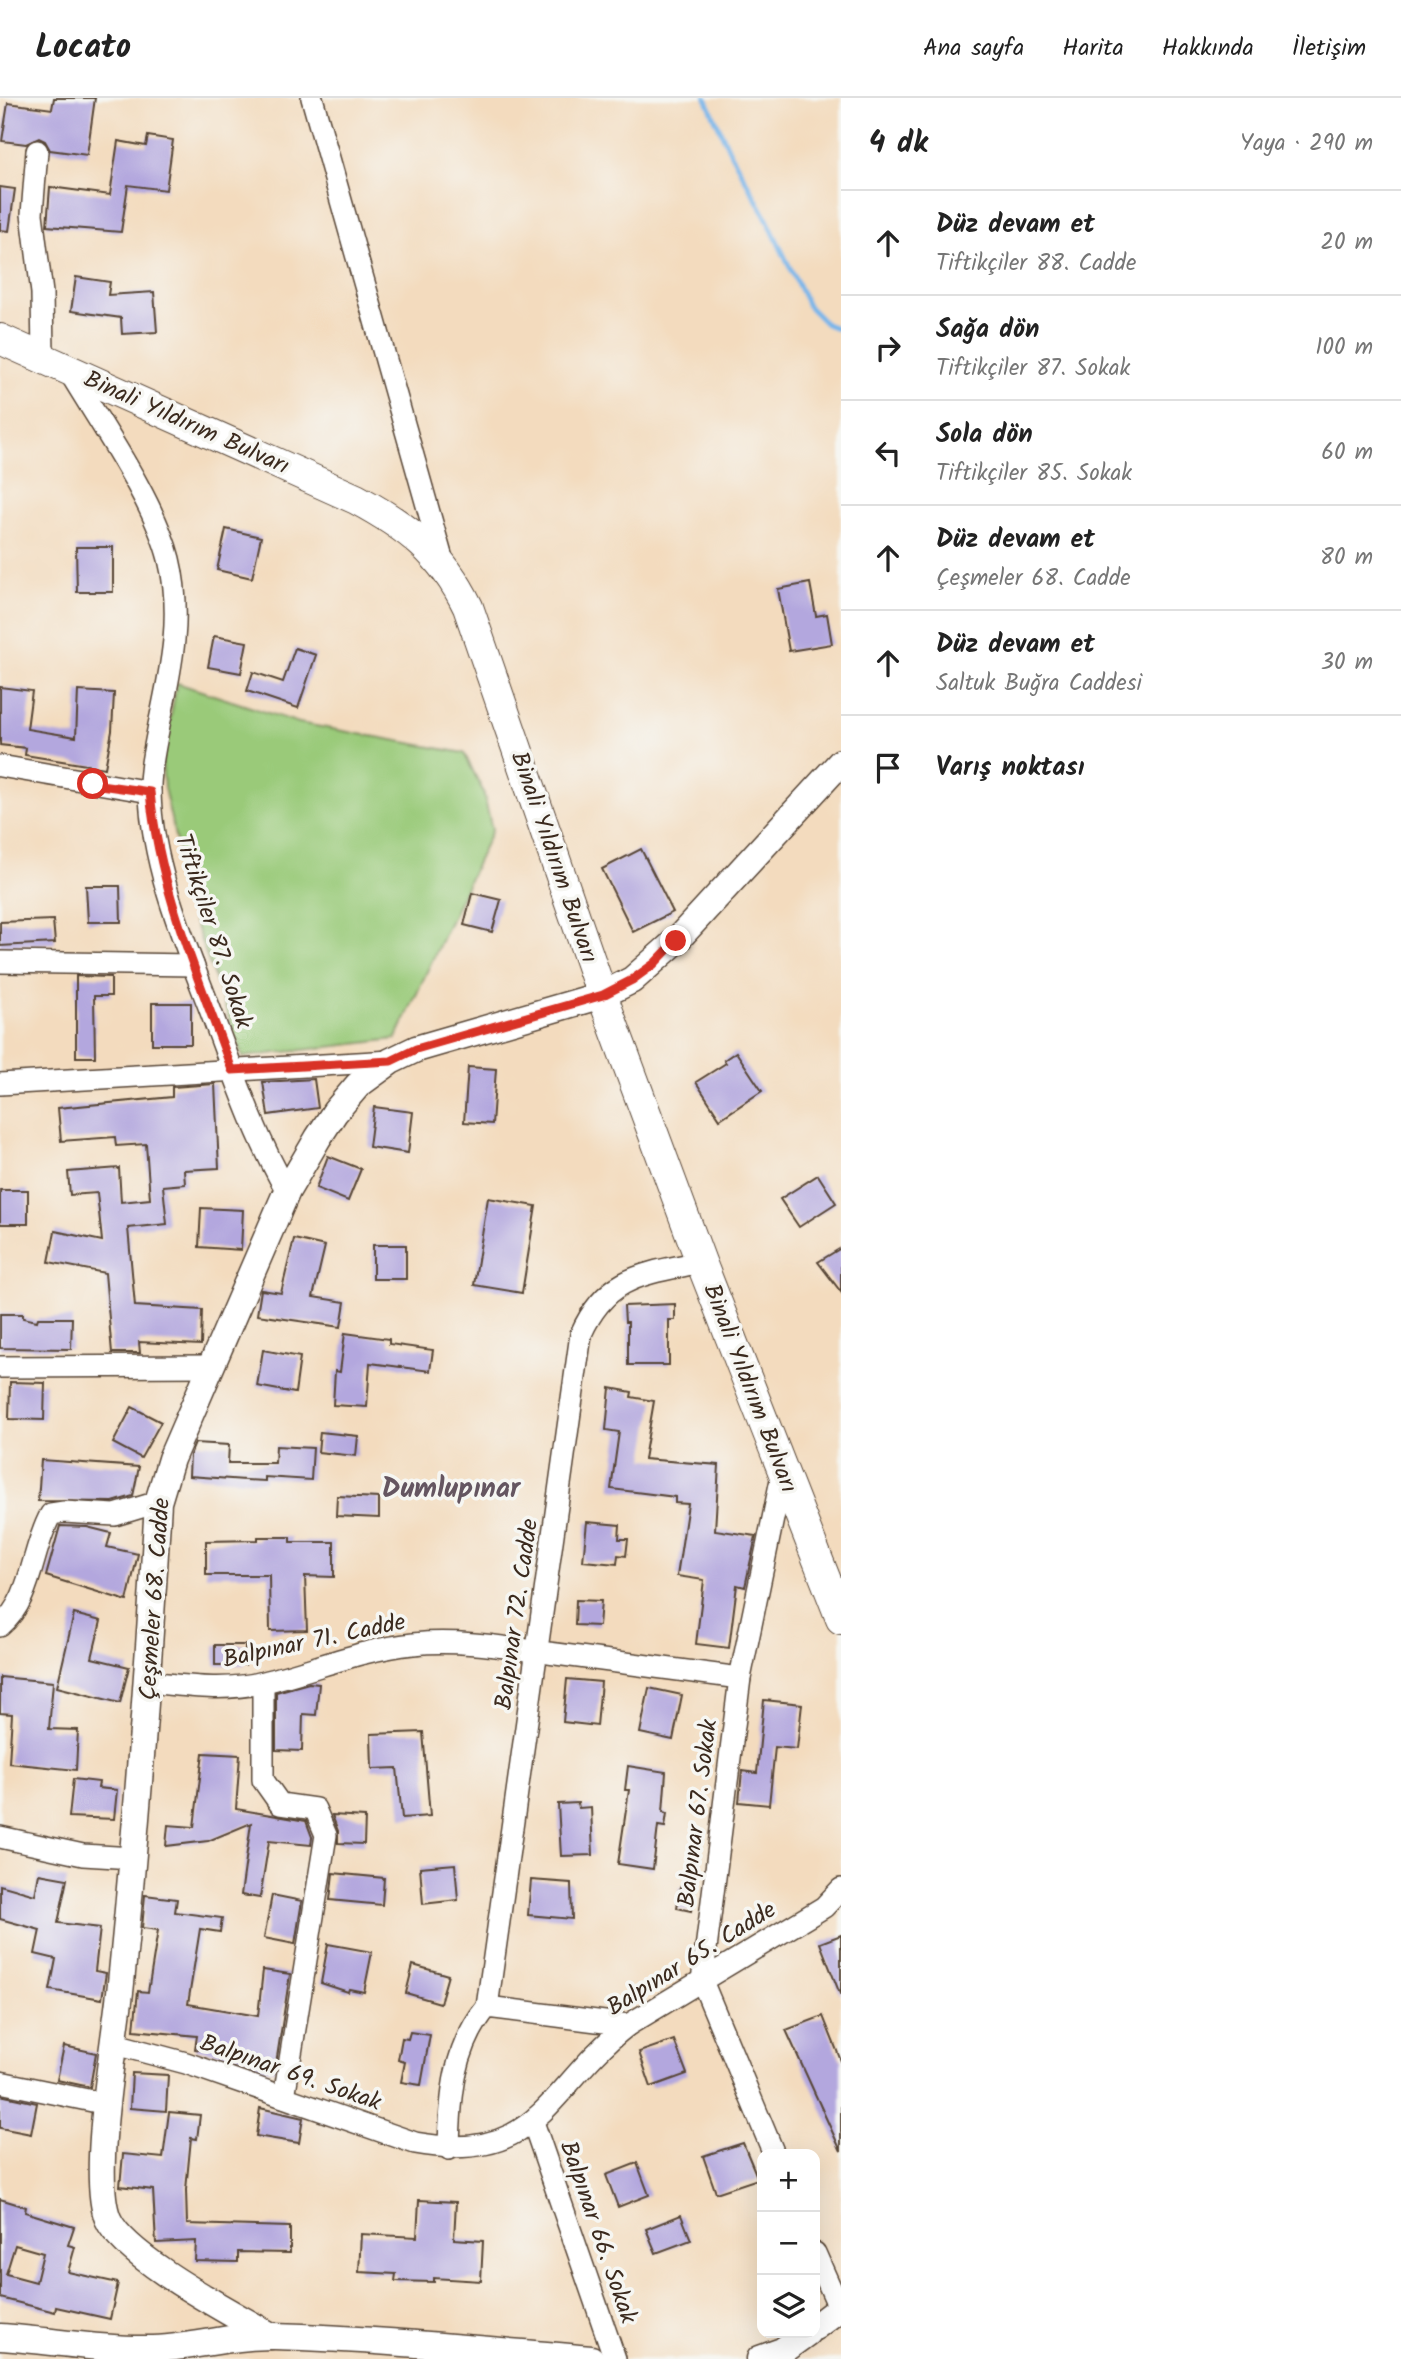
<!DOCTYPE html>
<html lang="tr">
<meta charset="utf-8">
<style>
:root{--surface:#fff;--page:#f2f2f2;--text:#222;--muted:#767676;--line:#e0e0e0}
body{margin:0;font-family:Kalam,sans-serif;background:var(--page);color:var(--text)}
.controls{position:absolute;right:21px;bottom:21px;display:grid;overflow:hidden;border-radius:14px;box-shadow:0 7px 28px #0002}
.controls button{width:63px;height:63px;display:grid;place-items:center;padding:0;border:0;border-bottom:2px solid var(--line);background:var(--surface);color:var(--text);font:35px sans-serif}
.stop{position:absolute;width:21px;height:21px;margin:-16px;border:5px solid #d93025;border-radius:50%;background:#fff}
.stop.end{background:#d93025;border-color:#fff;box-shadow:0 2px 7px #0008}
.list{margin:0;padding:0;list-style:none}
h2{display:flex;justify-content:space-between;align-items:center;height:91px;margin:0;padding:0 28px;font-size:30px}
h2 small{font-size:23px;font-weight:400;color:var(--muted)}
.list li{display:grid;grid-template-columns:46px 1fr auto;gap:21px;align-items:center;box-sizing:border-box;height:105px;padding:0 28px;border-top:2px solid var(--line)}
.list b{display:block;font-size:26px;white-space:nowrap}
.list p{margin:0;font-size:23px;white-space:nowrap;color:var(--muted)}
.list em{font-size:23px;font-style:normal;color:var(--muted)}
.icon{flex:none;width:38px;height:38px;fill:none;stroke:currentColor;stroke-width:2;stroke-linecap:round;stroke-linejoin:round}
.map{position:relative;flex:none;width:841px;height:2261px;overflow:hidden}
header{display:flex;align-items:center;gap:42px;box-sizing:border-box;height:98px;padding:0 35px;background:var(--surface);border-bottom:2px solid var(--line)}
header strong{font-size:33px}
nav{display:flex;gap:38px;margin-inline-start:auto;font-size:24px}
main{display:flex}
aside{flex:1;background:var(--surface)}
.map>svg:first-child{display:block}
.green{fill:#9aca79;stroke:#6a7a4c;stroke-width:2}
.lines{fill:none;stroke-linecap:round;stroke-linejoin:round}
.stream{stroke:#77b5ea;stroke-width:5}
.building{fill:#b3a7de;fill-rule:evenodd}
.minor-casing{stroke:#574536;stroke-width:24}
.tertiary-casing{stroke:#574536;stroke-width:29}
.secondary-casing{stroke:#574536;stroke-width:32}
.minor{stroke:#fff;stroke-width:21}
.tertiary{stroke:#fff;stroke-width:26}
.secondary{stroke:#fff;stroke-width:30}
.route{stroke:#d93025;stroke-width:9}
.labels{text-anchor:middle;stroke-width:7;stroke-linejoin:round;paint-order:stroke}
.street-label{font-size:24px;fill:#3b2a1e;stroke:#f6f6f2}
.quarter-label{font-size:28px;font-weight:bold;fill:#655661;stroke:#f6f6f2}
</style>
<header>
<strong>Locato</strong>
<nav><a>Ana sayfa</a><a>Harita</a><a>Hakkında</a><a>İletişim</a></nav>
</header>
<main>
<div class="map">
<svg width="841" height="2261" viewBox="0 0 841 2261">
<rect width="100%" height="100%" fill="#f6f6f2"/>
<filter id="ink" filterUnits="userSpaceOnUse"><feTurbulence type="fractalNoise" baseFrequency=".0143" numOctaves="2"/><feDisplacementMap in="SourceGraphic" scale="14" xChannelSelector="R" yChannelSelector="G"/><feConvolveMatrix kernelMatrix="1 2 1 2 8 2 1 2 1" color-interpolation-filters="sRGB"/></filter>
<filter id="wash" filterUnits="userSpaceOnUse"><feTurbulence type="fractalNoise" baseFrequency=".00686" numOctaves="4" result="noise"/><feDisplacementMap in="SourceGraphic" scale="28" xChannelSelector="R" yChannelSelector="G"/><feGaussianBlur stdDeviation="1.57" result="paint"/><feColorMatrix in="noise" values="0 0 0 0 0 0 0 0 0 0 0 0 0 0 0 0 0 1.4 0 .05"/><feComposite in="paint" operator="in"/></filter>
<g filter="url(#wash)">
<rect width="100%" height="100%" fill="#f3dbbe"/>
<path class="green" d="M177,585L299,625L464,655L483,693L492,732L396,941L243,959L194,823L164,690L162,665Z"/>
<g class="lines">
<path class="stream" d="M706,0L730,54L765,117L808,208L826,226L841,232"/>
</g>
<g id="blocks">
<g class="building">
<path d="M54,0H95L87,57L50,52L45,43L39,40L26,46L2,43L8,5L52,11Z"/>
<path d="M148,38L173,42L166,92L128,87L121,134L47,128L50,89L110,97L118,43L146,48Z"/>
<path d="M0,89L15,91L9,133L0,132Z"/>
<path d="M76,179L110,184L108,197L154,194L157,234L122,236L121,220L71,213Z"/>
<path d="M226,431L261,439L252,480L217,472Z"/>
<path d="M76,449H113V494H77Z"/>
<path d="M810,485L816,518L827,516L832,546L789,553L778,491Z"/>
<path d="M214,538L247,544L241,575L208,569Z"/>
<path d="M295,550L316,557L298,610L247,593L253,574L283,584Z"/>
<path d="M0,589L32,593L27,631L76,639L78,593L114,595L112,633L105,670L25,657L26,650L0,647Z"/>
<path d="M641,751L673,814L633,834L602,771Z"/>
<path d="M86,788H120L121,824H88Z"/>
<path d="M472,795L501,802L492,834L464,827Z"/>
<path d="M53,822L55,845L0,848V824Z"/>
<path d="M76,878L111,879V898H94L95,959H76Z"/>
<rect x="152" y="905" width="39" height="41"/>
<path d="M736,954L762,993L720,1021L696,984L726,965L724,962Z"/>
<path d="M468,969L496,971L492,1026L464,1024Z"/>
<path d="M314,981L318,1010L268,1017L263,984Z"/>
<path d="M215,986L219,1070L184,1072L185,1086L163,1088L167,1126L128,1130L135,1208L202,1212L201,1247L139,1244L140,1255H112L105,1175L49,1164L55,1133L102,1143L97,1095L70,1097L68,1074L119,1070L121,1104L150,1101L146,1046L116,1048L115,1039L61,1043L58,1010L172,999V989Z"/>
<path d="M374,1009L413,1014L408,1055L369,1049Z"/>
<path d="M328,1058L361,1071L348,1103L316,1090Z"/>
<path d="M818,1077L836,1105L799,1129L780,1101Z"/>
<rect x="0" y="1092" width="28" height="34"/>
<path d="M488,1100L536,1108L522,1195L474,1187Z"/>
<path d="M201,1110L243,1112L241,1152L199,1149Z"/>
<path d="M294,1141L325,1148L313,1199L345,1204L341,1229L257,1217L261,1192L281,1195Z"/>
<rect x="373" y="1147" width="33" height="34"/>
<path d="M841,1150V1194L818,1164Z"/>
<path d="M675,1206V1222H669V1267H628V1224H625L624,1208Z"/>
<path d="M0,1216H23V1220L37,1223L38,1220H72L71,1251L0,1250Z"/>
<path d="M345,1235L389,1241V1246L433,1252L430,1273L370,1265L367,1309L333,1307L335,1273L340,1274Z"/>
<path d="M263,1252L300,1259L295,1295L257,1288Z"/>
<path d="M10,1284L45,1285L44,1322L9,1321Z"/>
<path d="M610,1290L632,1294L631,1299L654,1303L644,1361L719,1367L715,1432L756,1438L745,1489L737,1487L729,1550L696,1546L704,1482L677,1478L688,1406L675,1405V1399L611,1391L619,1334L606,1332Z"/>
<path d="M132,1309L161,1324L141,1360L113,1345Z"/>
<path d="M320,1334L358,1338L356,1358L318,1354Z"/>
<path d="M195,1345L229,1347L228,1365H275L276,1348L313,1350L311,1382L265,1379V1383L245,1382L189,1378L190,1357Z"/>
<path d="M41,1362L139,1369L133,1398L113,1404L38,1403Z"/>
<path d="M337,1398L379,1400V1420L336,1418Z"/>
<path d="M587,1424L620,1427L619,1441H628L626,1458L618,1457L617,1466L583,1463Z"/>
<path d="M60,1428L87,1429L111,1435L107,1449L138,1456L127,1503L46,1478Z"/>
<path d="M258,1439H291V1444H334V1479L305,1478L307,1532L270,1533L269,1477H206V1443L258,1442Z"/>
<path d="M576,1502L601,1503L599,1528L575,1527Z"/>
<path d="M74,1516L101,1523L92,1560L129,1569L120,1605L57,1589Z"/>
<rect x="215" y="1547" width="30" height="20"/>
<path d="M0,1579L53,1584L49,1631L78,1632L76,1672L9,1665L12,1616L0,1615Z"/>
<path d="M567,1581L601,1584L597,1628L563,1624Z"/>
<path d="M309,1585L319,1586L316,1617L303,1616L302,1653L276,1652V1594Z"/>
<path d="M649,1590L682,1597L673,1642L640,1635Z"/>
<path d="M764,1602L802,1606L797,1651L775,1649L769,1707L739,1704L742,1673L757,1675Z"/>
<path d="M423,1634L430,1718L402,1720L397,1670L372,1671L371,1636Z"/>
<path d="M203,1655L240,1657L236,1711L306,1723L312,1739L311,1747L269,1743L260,1800L241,1797L251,1725L208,1743L166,1748L168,1727L194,1729Z"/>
<path d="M628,1668L666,1674L663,1714L667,1715L665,1729L658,1728L653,1771L618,1766L629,1692H625Z"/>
<path d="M73,1681L99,1684L98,1690L117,1692L114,1721L69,1719Z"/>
<path d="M578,1705L579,1710L591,1709L593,1757L561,1758L558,1706Z"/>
<path d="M332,1717L365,1719L364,1746L338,1745V1733Z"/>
<path d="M455,1766L458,1802L423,1806L420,1769Z"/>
<path d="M333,1775L384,1780L382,1807L330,1802Z"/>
<path d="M39,1776L67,1781L58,1825L100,1830L95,1873L106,1875L102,1901L50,1892L56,1861L35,1856L40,1832L0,1821V1787L35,1797Z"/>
<path d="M531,1782L571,1785L572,1821L528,1817Z"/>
<path d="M680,1789L695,1792L691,1813L677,1810Z"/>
<path d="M145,1797L177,1801L175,1814L222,1820L220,1834L200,1831L188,1906L258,1918L263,1872L290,1876L275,1972L251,1969L252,1961L195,1951L197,1938L134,1932L138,1893L148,1894L158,1832L142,1830Z"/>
<path d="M272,1797L302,1803L295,1846L264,1840Z"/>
<path d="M841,1837V1896H840L820,1845Z"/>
<path d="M328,1846L372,1854L364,1894L349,1891L348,1894L321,1885Z"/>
<path d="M413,1867L448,1877L440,1905L406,1895Z"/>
<path d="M823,1918L841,1963V2053L786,1932Z"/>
<path d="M410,1934L430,1937L421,1987L401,1984L405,1964L398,1962L402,1940L408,1941Z"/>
<path d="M674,1942L687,1976L651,1989L639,1954Z"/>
<path d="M64,1948L96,1955L90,1989L57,1982Z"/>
<path d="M132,1975L168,1977L166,2013L130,2010Z"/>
<path d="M0,1997L37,2005L31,2036L0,2030Z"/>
<path d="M260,2010L303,2020L299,2045L256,2038Z"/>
<path d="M169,2014L200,2017L197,2041L191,2040L186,2092L187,2126L290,2129V2155L238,2154V2164L195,2163L196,2143L156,2145L153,2092L120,2088L123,2056L163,2060Z"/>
<path d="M743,2045L758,2081L716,2095L703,2058Z"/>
<path d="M637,2065L649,2097L618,2109L606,2077Z"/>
<path d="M0,2101L26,2109L25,2114L74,2129L68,2147L75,2149L68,2174L118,2185L110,2221L56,2209L55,2214L0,2200ZM15,2147L43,2155L36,2184L6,2176Z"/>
<path d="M419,2102L456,2104L454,2141L483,2143L481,2183L434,2180V2184L395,2183L396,2176L359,2174L361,2136L417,2139Z"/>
<path d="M681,2117L691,2142L656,2155L646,2131Z"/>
</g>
</g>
</g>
<g filter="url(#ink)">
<use href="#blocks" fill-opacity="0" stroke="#574536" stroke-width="2"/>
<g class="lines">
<defs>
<g id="minor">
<path d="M312,0L443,464"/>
<path d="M37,53L32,116L42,195L43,259"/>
<path d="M67,270C99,324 154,402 169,461C183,518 171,571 159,627C155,649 149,673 150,695C152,770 185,845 211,914C234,975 254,1036 287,1093"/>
<path d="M0,668L150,694"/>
<path d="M0,864L193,867"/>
<path d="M0,986L391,963"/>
<path d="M0,1269L211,1268"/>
<path d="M0,1528C33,1501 31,1451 51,1416L64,1414L115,1417L158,1404"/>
<path d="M148,1584C187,1588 226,1594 264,1584C314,1572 362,1551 413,1546C460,1541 510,1550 556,1556C618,1564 679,1572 740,1580"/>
<path d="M263,1585V1682L280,1706L315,1711L326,1737L284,1999"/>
<path d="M0,1739L83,1757L133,1760"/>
<path d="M487,1909L581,1236C607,1177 645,1176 701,1164"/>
<path d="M115,1946L186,1965L415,2045C541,2067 545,1991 628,1927L824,1809L841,1791"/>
<path d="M0,1984L107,2006"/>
<path d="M533,2024L615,2261"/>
<path d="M449,2051C450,2000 453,1950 487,1909L628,1927"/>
<path d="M774,2056L702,1883L740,1580L783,1372"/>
<path d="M815,2155L841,2214"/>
</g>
<g id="tertiary">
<path d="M815,2229L841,2209"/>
<path d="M271,2238C232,2215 125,2160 108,2121C90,2077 116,1938 121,1885C137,1724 149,1564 158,1404L171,1361L287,1093L318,1040L335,1014L358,987L391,963L416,951L602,897L632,882L676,843L841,664"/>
<path d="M0,2239C49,2242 99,2252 148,2251C190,2251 231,2237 274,2238C380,2241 485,2252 591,2261"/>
<path d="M760,2261L782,2253L807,2235"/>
</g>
<path id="secondary" d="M0,241L356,401C408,429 442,455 468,509L602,897L701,1164L841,1521"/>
</defs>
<use href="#minor" class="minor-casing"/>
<use href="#tertiary" class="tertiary-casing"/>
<use href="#secondary" class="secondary-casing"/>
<use href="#minor" class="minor"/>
<use href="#tertiary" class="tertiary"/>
<use href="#secondary" class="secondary"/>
</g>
</g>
<g class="lines" filter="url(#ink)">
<path class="route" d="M93,686L150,694C159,791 199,881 232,972L391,963L416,951L603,897L632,882L654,866L676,843"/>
</g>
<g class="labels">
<g class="street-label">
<text transform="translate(187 324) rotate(24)" y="8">Binali Yıldırım Bulvarı</text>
<text transform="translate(555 759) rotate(71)" y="8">Binali Yıldırım Bulvarı</text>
<text transform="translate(214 833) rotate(72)" y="8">Tiftikçiler 87. Sokak</text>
<text transform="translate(751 1290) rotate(69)" y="8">Binali Yıldırım Bulvarı</text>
<text transform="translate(154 1501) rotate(-86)" y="8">Çeşmeler 68. Cadde</text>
<text transform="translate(516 1516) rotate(-82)" y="8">Balpınar 72. Cadde</text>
<text transform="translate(314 1542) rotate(-12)" y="8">Balpınar 71. Cadde</text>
<text transform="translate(697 1715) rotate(-83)" y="8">Balpınar 67. Sokak</text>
<text transform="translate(691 1860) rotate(-32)" y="8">Balpınar 65. Cadde</text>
<text transform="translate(291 1974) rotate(19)" y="8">Balpınar 69. Sokak</text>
<text transform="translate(599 2134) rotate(71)" y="8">Balpınar 66. Sokak</text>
</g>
<g class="quarter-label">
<text x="451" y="1399">Dumlupınar</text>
</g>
</g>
</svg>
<div class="controls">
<button>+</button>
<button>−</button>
<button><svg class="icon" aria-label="layers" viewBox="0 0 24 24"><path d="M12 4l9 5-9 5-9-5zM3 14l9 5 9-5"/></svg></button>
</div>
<div class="stop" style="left:93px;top:686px"></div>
<div class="stop end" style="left:676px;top:843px"></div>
</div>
<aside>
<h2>4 dk<small>Yaya · 290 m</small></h2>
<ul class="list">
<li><svg class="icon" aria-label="ahead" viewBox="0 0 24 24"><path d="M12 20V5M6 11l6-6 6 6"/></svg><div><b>Düz devam et</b><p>Tiftikçiler 88. Cadde</p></div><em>20 m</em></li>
<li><svg class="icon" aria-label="right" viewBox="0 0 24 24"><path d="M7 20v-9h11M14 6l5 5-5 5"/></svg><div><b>Sağa dön</b><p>Tiftikçiler 87. Sokak</p></div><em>100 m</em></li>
<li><svg class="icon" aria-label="left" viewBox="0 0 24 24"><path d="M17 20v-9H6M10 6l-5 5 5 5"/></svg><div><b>Sola dön</b><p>Tiftikçiler 85. Sokak</p></div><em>60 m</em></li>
<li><svg class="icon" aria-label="ahead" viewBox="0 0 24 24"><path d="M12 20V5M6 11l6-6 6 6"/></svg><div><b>Düz devam et</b><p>Çeşmeler 68. Cadde</p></div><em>80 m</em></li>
<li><svg class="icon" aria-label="ahead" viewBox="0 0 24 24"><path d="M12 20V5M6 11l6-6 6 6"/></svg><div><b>Düz devam et</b><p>Saltuk Buğra Caddesi</p></div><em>30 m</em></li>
<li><svg class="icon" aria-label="arrive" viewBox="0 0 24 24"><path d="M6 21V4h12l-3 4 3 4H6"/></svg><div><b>Varış noktası</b></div></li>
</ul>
</aside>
</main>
